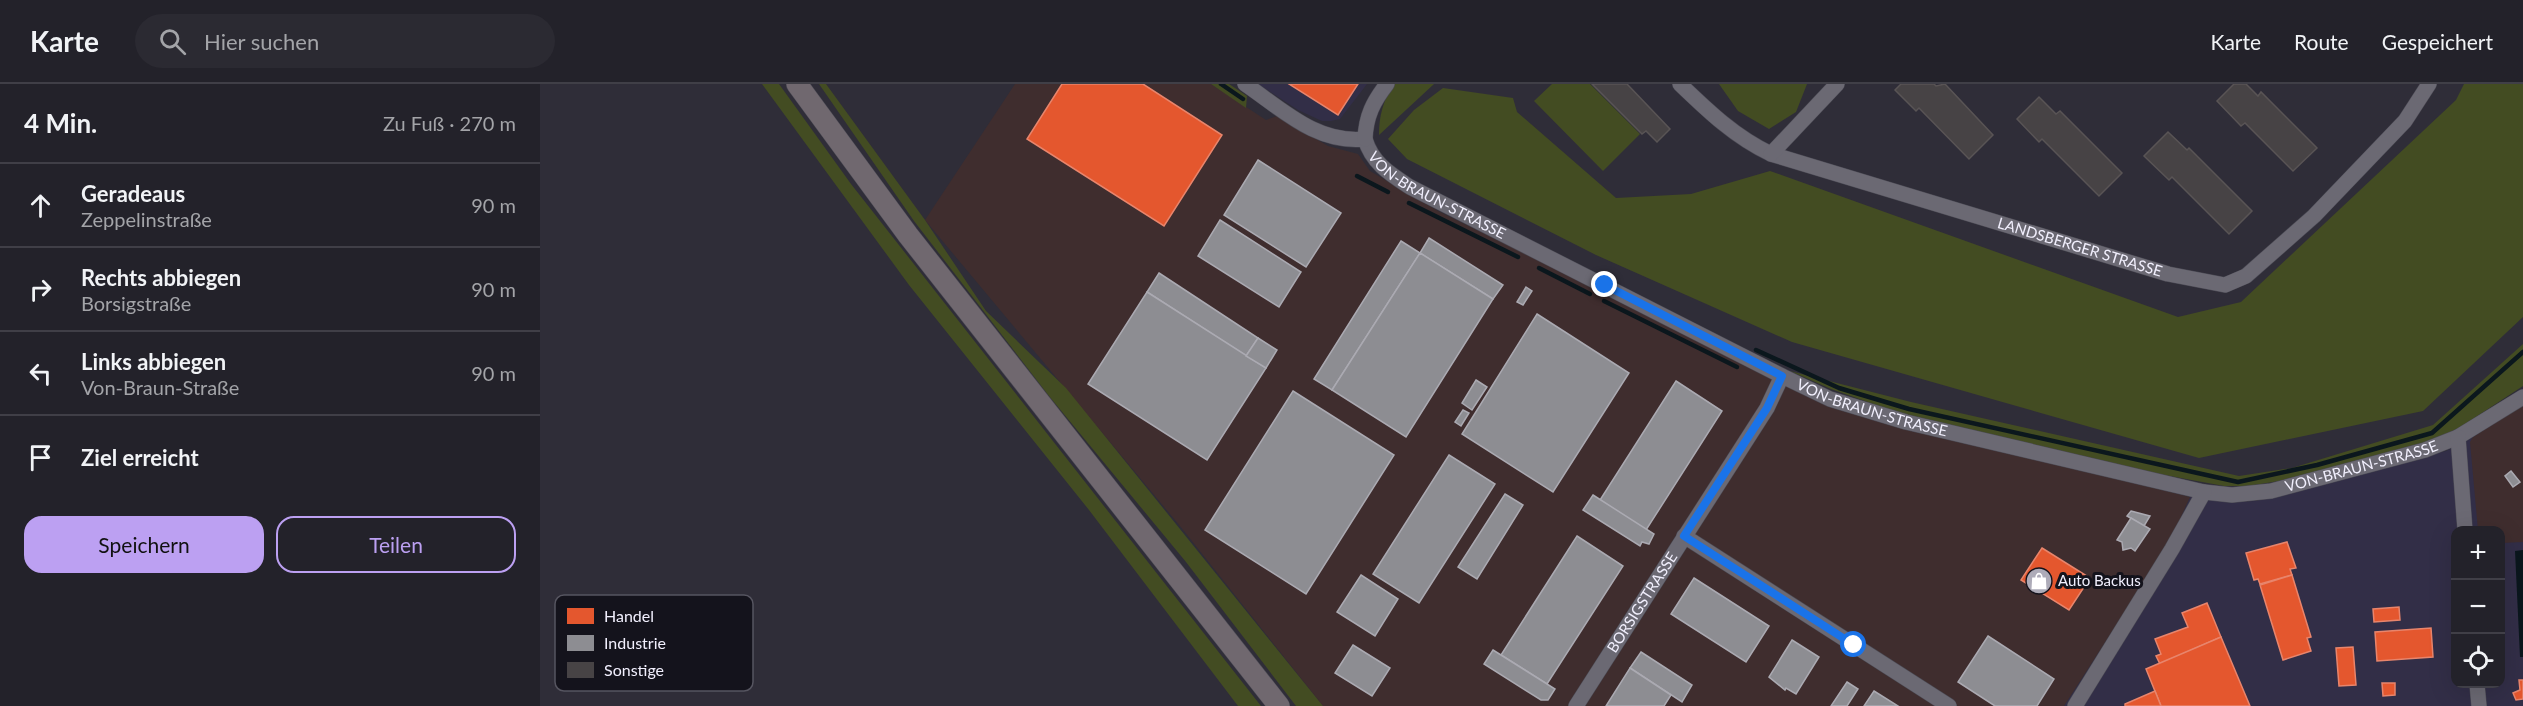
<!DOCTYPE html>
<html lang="de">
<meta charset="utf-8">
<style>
:root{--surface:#23222a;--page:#2b2a32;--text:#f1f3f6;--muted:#a3a4a8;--line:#403f47;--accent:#bca0f2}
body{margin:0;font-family:Lato,sans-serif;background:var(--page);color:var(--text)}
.controls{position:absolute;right:18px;bottom:18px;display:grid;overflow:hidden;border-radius:12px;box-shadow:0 6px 24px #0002}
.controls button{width:54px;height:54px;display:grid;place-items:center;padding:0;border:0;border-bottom:2px solid var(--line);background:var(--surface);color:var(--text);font:30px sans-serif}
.stop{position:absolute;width:18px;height:18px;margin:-14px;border:4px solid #1a73e8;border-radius:50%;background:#fff}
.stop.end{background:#1a73e8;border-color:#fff;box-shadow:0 2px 6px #0008}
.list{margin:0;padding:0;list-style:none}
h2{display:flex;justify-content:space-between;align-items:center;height:78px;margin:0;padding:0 24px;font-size:26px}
h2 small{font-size:20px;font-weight:400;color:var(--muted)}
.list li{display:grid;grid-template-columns:39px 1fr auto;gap:18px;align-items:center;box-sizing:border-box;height:84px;padding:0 24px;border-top:2px solid var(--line)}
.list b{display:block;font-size:22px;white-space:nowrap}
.list p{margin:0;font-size:20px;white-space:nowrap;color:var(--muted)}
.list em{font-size:20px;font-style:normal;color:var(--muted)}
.actions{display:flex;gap:12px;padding:18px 24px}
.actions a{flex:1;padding:14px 0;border:2px solid var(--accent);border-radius:18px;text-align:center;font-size:21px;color:var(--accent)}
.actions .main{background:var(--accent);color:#111}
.icon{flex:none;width:33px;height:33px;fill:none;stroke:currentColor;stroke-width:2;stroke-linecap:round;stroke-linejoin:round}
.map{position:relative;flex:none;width:1983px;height:622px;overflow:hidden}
header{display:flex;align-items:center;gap:36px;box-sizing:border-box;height:84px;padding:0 30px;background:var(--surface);border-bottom:2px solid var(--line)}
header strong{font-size:28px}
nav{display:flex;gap:33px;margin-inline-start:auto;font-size:21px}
.search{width:420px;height:54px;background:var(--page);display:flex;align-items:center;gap:15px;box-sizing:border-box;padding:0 21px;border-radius:33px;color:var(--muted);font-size:22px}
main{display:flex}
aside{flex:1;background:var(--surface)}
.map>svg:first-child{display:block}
.built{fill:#322e47;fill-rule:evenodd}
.industrial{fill:#3f2d2e}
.green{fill:#434c22}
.water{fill:#0b171d}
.shops{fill:#e4572e;stroke:#e8856c;stroke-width:1.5}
.industry{fill:#8d8d92;stroke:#abaab2;stroke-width:1.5}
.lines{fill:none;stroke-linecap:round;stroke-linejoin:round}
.stream{stroke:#0b171d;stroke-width:4.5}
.building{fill:#474345;stroke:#595455;stroke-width:1.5}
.minor-casing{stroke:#4b4a54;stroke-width:16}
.highway-casing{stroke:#4b4a54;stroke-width:22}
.minor{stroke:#6b6973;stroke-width:15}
.highway{stroke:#70686f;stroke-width:21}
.route{stroke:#1a73e8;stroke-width:8}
.labels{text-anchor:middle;stroke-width:6;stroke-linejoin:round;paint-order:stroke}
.street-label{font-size:15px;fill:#f1effd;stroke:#14131c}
.poi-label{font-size:15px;fill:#f1effd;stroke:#14131c;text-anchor:start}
.key{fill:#14131c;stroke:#565560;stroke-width:1.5}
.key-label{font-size:16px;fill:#f1effd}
</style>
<header>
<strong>Karte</strong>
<div class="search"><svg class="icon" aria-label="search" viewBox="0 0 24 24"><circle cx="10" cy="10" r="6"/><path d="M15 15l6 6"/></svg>Hier suchen</div>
<nav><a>Karte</a><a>Route</a><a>Gespeichert</a></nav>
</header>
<main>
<aside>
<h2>4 Min.<small>Zu Fuß · 270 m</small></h2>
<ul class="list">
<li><svg class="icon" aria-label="ahead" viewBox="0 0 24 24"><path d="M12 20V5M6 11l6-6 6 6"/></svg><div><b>Geradeaus</b><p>Zeppelinstraße</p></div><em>90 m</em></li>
<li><svg class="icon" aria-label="right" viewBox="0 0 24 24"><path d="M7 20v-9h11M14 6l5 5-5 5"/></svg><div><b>Rechts abbiegen</b><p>Borsigstraße</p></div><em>90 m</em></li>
<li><svg class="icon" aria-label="left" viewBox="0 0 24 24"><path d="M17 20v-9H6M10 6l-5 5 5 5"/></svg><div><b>Links abbiegen</b><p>Von-Braun-Straße</p></div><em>90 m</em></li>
<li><svg class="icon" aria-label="arrive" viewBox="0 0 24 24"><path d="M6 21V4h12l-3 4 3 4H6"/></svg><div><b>Ziel erreicht</b></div></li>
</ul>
<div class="actions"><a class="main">Speichern</a><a>Teilen</a></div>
</aside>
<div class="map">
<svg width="1983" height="622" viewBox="0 0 1983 622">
<rect width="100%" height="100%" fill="#2f2d38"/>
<g class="built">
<path d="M718,0H827L800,35L791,37H782L758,26Z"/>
<path d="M1983,321V622H1524L1629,459L1650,413L1685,418L1716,417L1906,367L1933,353ZM1916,446H1960V600H1916Z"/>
</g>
<g class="industrial">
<path d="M475,0H671L726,36L737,32L788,62L818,70L830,87L898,127L1296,322L1650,413L1629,459L1524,622H783L640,442L385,136Z"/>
<path d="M1983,321V458L1961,459L1960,446H1938L1930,358L1933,353Z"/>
</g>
<g class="green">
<path d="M222,0H239L311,100L721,622H698L549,426L369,201Z"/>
<path d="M279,0H286L385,136L446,227L526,304L783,622H756L646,478L509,312L374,137Z"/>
<path d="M671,0H689L707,12L706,24Z"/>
<path d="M854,0H894L839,51C839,31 843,17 854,0Z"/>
<path d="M1012,0H1050L1100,50L1063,87L994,17Z"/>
<path d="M1179,0H1267L1256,28L1229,45L1198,27Z"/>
<path d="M1924,0H1983V233L1883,327L1659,374L1252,258L1056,171L867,75L848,55L874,26L903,4L973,14L977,28L1076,114L1151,110L1230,87L1638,233L1701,218L1916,16Z"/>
<path d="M1983,260V302L1919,344L1890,358L1739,397L1708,402H1684L1619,390L1356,328L1291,305L1250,287L1371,318L1699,392L1752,384L1893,341Z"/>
</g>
<path class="water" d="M1983,466V573H1980L1975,467Z"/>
<g class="shops">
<path d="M522,0H603L682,51L624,142L487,55Z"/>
<path d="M749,0H818L798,31Z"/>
<path d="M1747,458L1756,484L1750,485L1752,491L1720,500L1718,495L1714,496L1706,469Z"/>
<path d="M1502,464L1550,494L1529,526L1481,496Z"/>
<path d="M1752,491L1771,553L1767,554L1771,567L1743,576L1720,501Z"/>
<path d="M1667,519L1681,553L1620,580L1616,572L1621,570L1615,555L1648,543L1642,529Z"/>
<path d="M1859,523L1860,536L1834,538L1833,525Z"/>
<path d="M1891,544L1893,573L1837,577L1835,548Z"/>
<path d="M1681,553L1710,622H1621L1606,585Z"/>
<path d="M1813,563L1816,601L1799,602L1796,564Z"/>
<path d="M1979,596H1983V615L1976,616L1973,609L1980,606Z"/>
<path d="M1842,599H1855V611L1843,612Z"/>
<path d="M1615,607L1621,622H1585V620Z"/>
</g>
<g class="industry">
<path d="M718,76L801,129L766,183L684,131Z"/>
<path d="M680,136L761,188L739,223L658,172Z"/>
<path d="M889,154L963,201L953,215L880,169Z"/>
<path d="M861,157L880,169L792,306L774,295Z"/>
<path d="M880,169L953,215L866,353L792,306Z"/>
<path d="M619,189L718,254L706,272L607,208Z"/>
<path d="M986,203L992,207L983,221L977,218Z"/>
<path d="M607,208L726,284L667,376L548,300Z"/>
<path d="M997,230L1089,289L1013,408L922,350Z"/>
<path d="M718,254L737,266L726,284L706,272Z"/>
<path d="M936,296L947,303L932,326L922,319Z"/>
<path d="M1136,297L1182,327L1106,446L1060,416Z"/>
<path d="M753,307L854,371L766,510L665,446Z"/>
<path d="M923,326L929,329L921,342L915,338Z"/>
<path d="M909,371L955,400L879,519L833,490Z"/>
<path d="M1971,387L1980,398L1973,403L1965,392Z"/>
<path d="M965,410L983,421L937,495L918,483Z"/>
<path d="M1053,411L1114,450L1109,460L1102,458L1100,462L1043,426Z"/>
<path d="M1591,427L1610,432L1604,442L1587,432Z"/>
<path d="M1591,434L1610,445L1595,467L1591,464L1583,466L1582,458L1577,456Z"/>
<path d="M1037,452L1083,482L1007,600L961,571Z"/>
<path d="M821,491L858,515L835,552L797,528Z"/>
<path d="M1154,494L1229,542L1206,578L1131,530Z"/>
<path d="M1448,552L1514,595L1497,622H1455L1418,598Z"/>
<path d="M1252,556L1279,573L1256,610L1246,604L1245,606L1229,593Z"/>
<path d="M813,561L850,584L832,612L795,589Z"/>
<path d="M953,566L1015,605L1008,616H1001L944,580Z"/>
<path d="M1101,568L1152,601L1142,618L1090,584Z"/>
<path d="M1090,584L1131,611L1124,622H1066Z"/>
<path d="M1307,598L1318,605L1307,622H1291Z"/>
<path d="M1334,607L1358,622H1324Z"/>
</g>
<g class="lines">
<g class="stream">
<path d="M681,0L703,15"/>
<path d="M817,92L848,108"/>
<path d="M869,119L978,173"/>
<path d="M999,184L1050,210"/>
<path d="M1064,217L1197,283"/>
<path d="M1216,266L1299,304L1369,325L1698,398L1777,381L1892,349L1983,268"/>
</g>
</g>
<g class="building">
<path d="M1052,0H1087L1130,45L1117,58L1106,47L1102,50Z"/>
<path d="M1361,0H1394L1396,2L1405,0L1453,51L1429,75L1379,24L1376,27L1355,6Z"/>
<path d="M1694,0H1706L1718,12L1721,8L1777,64L1753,87L1705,39L1701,42L1677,17Z"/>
<path d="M1499,13L1516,30L1520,27L1582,89L1559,112L1502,55L1499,58L1477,35Z"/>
<path d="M1628,48L1647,66L1649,64L1712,127L1689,150L1632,93L1629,96L1604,72Z"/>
</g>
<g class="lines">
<defs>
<g id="minor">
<path id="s1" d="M705,0C743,26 777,60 825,55C832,79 850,90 870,103L1242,292L1290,315L1366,338L1664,408L1692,411L1731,407L1885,366L1918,353L1983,313"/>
<path id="s2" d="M1140,0C1168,27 1195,53 1231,70L1628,190L1685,201L1706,192L1774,132L1865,37L1889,0"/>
<path d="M825,55C826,32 833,18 847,0"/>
<path d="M1231,70L1297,0"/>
<path d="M1918,353L1925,446"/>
<path d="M1144,452L1409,622"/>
<path d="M1937,600L1939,622"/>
<path id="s3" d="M1036,622L1227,324L1242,292"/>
<path d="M1535,622L1632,465L1664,408"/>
</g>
<path id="highway" d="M257,0L368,151L739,622"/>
</defs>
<use href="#minor" class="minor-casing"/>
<use href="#highway" class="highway-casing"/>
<use href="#minor" class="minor"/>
<use href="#highway" class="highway"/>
</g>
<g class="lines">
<path class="route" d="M1065,201L1242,292L1227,324L1144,452L1314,561"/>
</g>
<defs>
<symbol id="shop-disc" viewBox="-11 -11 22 22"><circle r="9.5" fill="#adabb8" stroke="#14131c"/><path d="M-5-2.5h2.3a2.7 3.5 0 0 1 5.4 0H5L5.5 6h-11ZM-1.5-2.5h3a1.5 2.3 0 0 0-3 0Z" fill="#fff"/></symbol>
</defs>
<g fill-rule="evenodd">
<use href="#shop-disc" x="1484" y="482" width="30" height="30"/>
</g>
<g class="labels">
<g class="street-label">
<text dy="5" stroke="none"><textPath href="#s1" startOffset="230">VON-BRAUN-STRASSE</textPath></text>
<text dy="5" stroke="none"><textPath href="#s2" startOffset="438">LANDSBERGER STRASSE</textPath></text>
<text dy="5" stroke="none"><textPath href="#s1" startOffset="716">VON-BRAUN-STRASSE</textPath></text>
<text dy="5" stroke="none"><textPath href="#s1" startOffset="1220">VON-BRAUN-STRASSE</textPath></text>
<text dy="5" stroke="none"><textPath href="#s3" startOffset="123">BORSIGSTRASSE</textPath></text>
</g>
<g class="poi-label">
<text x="1518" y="502">Auto Backus</text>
</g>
</g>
<rect x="15" y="511" width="198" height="96" rx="9" class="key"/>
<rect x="27" y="524" width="27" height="16" fill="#e4572e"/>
<rect x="27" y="551" width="27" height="16" fill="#8d8d92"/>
<rect x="27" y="578" width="27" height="16" fill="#474345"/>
<g class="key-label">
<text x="64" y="538">Handel</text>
<text x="64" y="565">Industrie</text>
<text x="64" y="592">Sonstige</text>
</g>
</svg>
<div class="controls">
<button>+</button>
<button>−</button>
<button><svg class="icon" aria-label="locate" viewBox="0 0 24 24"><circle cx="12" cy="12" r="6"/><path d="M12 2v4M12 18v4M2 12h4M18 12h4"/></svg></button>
</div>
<div class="stop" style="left:1314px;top:561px"></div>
<div class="stop end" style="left:1065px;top:201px"></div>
</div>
</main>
